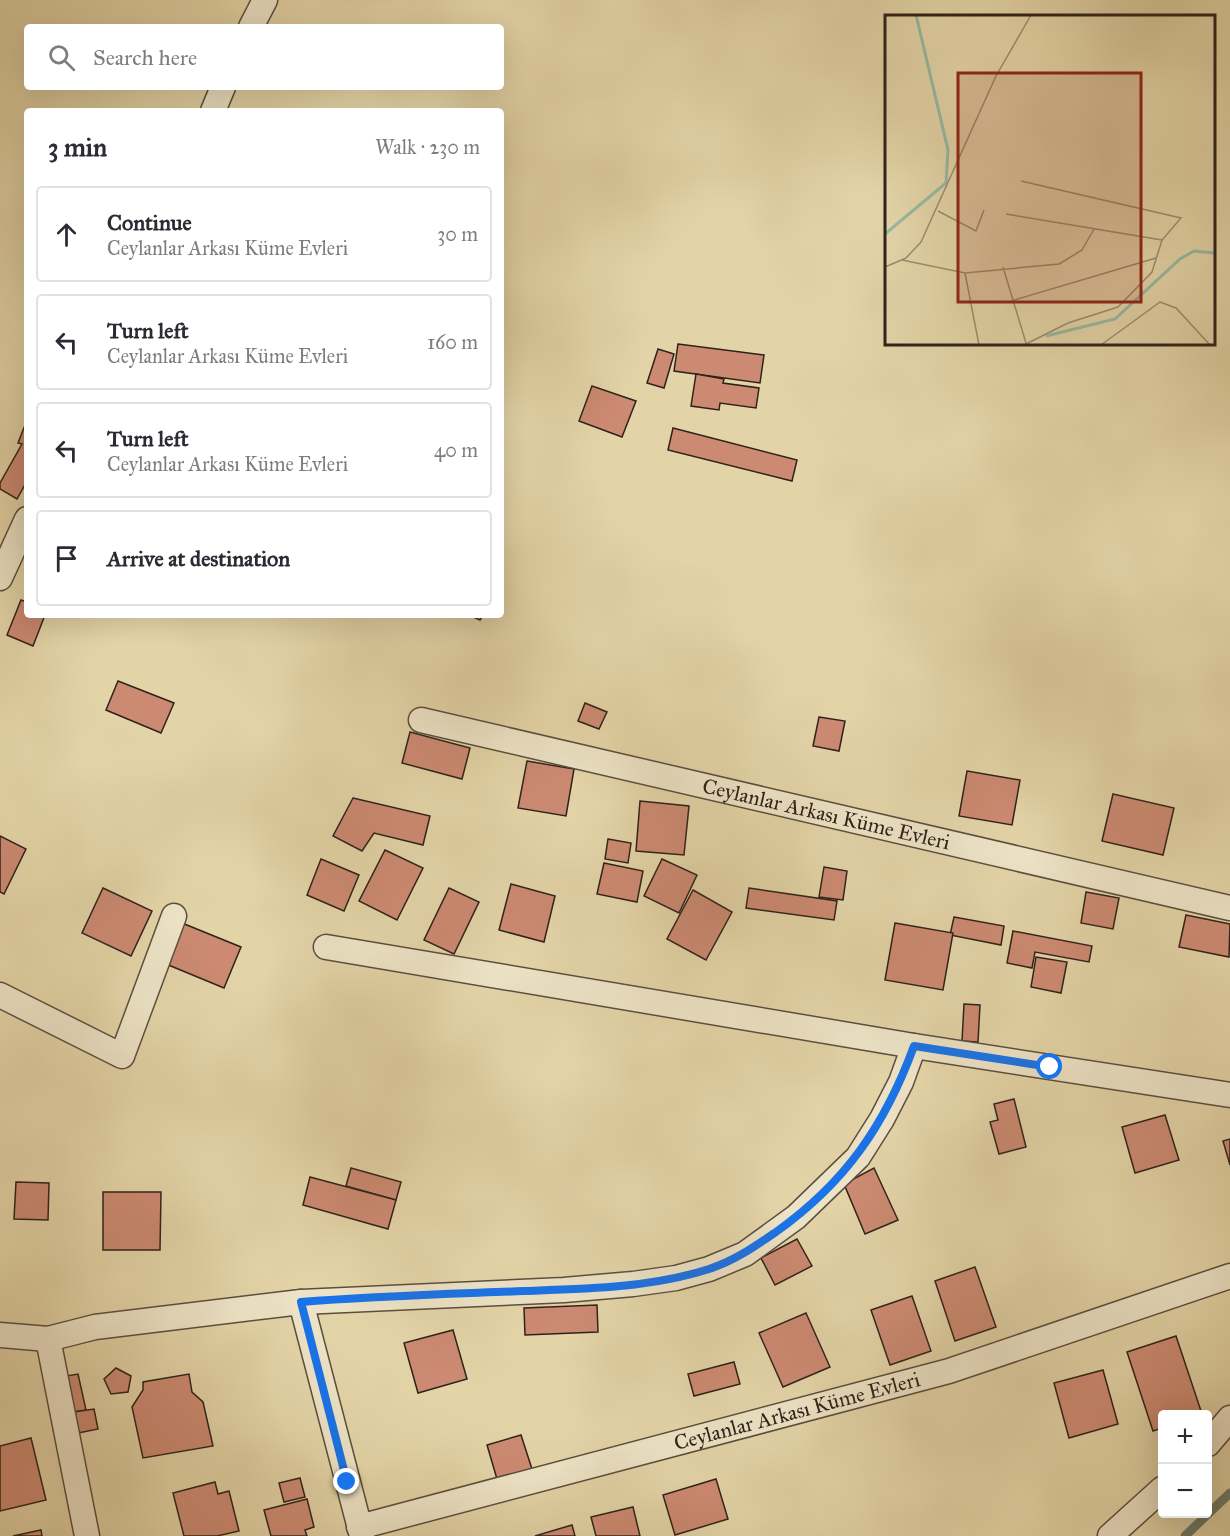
<!DOCTYPE html>
<meta charset="utf-8">
<style>
:root{--surface:#fff;--page:#f7f7f7;--text:#2b2b33;--muted:#7c7c81;--line:#e1e1e2}
body{margin:0;font-family:"IM FELL Great Primer",serif;background:var(--page);color:var(--text)}
.controls{position:absolute;right:18px;bottom:18px;display:grid;overflow:hidden;border-radius:6px;box-shadow:0 6px 24px #0002}
.controls button{width:54px;height:54px;display:grid;place-items:center;padding:0;border:0;border-bottom:2px solid var(--line);background:var(--surface);color:var(--text);font:30px sans-serif}
.stop{position:absolute;width:18px;height:18px;margin:-14px;border:4px solid #1a73e8;border-radius:50%;background:#fff}
.stop.end{background:#1a73e8;border-color:#fff;box-shadow:0 2px 6px #0008}
.list{margin:0;padding:0;list-style:none}
h2{display:flex;justify-content:space-between;align-items:center;height:78px;margin:0;padding:0 24px;font-size:26px}
h2 small{font-size:20px;font-weight:400;color:var(--muted)}
.list li{display:grid;grid-template-columns:39px 1fr auto;gap:18px;align-items:center;box-sizing:border-box;height:96px;margin:0 12px 12px;padding:0 12px;border:2px solid var(--line);border-radius:6px}
.list b{display:block;font-size:22px;white-space:nowrap}
.list p{margin:0;font-size:20px;white-space:nowrap;color:var(--muted)}
.list em{font-size:20px;font-style:normal;color:var(--muted)}
.icon{flex:none;width:33px;height:33px;fill:none;stroke:currentColor;stroke-width:2;stroke-linecap:round;stroke-linejoin:round}
.map{position:relative;flex:none;width:1230px;height:1536px;overflow:hidden}
.search{position:absolute;background:var(--surface);box-shadow:0 6px 24px #0002;left:24px;top:24px;width:480px;height:66px;display:flex;align-items:center;gap:15px;box-sizing:border-box;padding:0 21px;border-radius:6px;color:var(--muted);font-size:22px}
.panel{position:absolute;background:var(--surface);box-shadow:0 6px 24px #0002;left:24px;top:108px;width:480px;height:510px;border-radius:6px}
.map>svg:first-child{display:block}
.lines{fill:none;stroke-linecap:round;stroke-linejoin:round}
.stream{stroke:#6d7d6d;stroke-width:9}
.building{fill:#cc8a72;stroke:#2f221b;stroke-width:1.5}
.minor-casing{stroke:#5c4e3e;stroke-width:27}
.minor{stroke:#ede3c6;stroke-width:24}
.route{stroke:#1a73e8;stroke-width:8}
.labels{text-anchor:middle;stroke-width:6;stroke-linejoin:round;paint-order:stroke}
.street-label{font-size:21px;fill:#2f221b;stroke:#ede3c6}
.inset-river{fill:none;stroke:#96b9a3;stroke-width:3}
.inset-road{fill:none;stroke:#9b8d6f;stroke-width:1.5}
.view{fill:#8f2418;fill-opacity:0.15;stroke:#8f2418;stroke-width:3}
.inset-edge{fill:none;stroke:#2f221b;stroke-width:3}
</style>
<div class="map">
<svg width="1230" height="1536" viewBox="0 0 1230 1536">
<rect width="100%" height="100%" fill="#e3d4a7"/>
<filter id="stains"><feTurbulence type="fractalNoise" baseFrequency=".00333" numOctaves="4"/><feColorMatrix values="0 0 0 0 .2 0 0 0 0 .09 0 0 0 0 .02 0 0 0 .5 -.17"/></filter>
<radialGradient id="worn" r=".72"><stop offset=".6" stop-color="#630" stop-opacity="0"/><stop offset="1" stop-color="#630" stop-opacity=".3"/></radialGradient>
<g class="lines">
<path class="stream" d="M1185,1536L1230,1493"/>
</g>
<g class="building">
<path d="M678,344L764,355L760,383L674,371Z"/>
<path d="M658,349L674,354L664,388L647,383Z"/>
<path d="M696,374L724,379L723,383L759,388L756,408L720,403L719,410L691,406Z"/>
<path d="M592,386L636,401L622,437L579,421Z"/>
<path d="M27,420V481L17,499L0,489V483L22,444L18,443Z"/>
<path d="M673,428L797,460L792,481L668,450Z"/>
<path d="M21,600L27,602V615H45L33,646L7,635Z"/>
<path d="M469,615H483L480,620Z"/>
<path d="M118,681L174,703L161,733L106,710Z"/>
<path d="M585,703L607,712L599,729L578,721Z"/>
<path d="M819,717L845,721L839,751L813,746Z"/>
<path d="M410,732L470,748L462,779L402,763Z"/>
<path d="M527,761L574,769L566,816L518,808Z"/>
<path d="M967,771L1020,780L1012,825L959,816Z"/>
<path d="M1113,794L1174,808L1163,855L1102,841Z"/>
<path d="M353,798L430,816L423,845L374,833L362,851L333,836Z"/>
<path d="M640,801L689,806L684,855L636,851Z"/>
<path d="M0,836L26,849L4,894L0,892Z"/>
<path d="M608,839L631,843L628,863L605,859Z"/>
<path d="M385,850L423,868L397,920L359,901Z"/>
<path d="M321,859L359,875L344,911L307,895Z"/>
<path d="M662,859L697,875L679,913L644,896Z"/>
<path d="M604,863L643,871L637,902L597,894Z"/>
<path d="M824,867L847,871L843,900L819,897Z"/>
<path d="M511,884L555,896L544,942L499,930Z"/>
<path d="M103,888L152,911L131,956L82,933Z"/>
<path d="M449,888L479,902L454,954L424,940Z"/>
<path d="M749,888L837,901L834,920L746,908Z"/>
<path d="M693,890L732,912L706,960L667,939Z"/>
<path d="M1086,892L1119,898L1113,929L1081,923Z"/>
<path d="M1186,915L1230,924L1229,957L1179,947Z"/>
<path d="M954,917L1004,926L1001,945L950,935Z"/>
<path d="M182,923L241,947L224,988L166,964Z"/>
<path d="M895,923L953,933L943,990L885,980Z"/>
<path d="M1013,931L1092,946L1089,962L1035,952L1032,968L1007,963Z"/>
<path d="M1036,957L1067,962L1061,993L1031,987Z"/>
<path d="M964,1004L980,1005L978,1042L962,1041Z"/>
<path d="M1014,1099L1026,1147L999,1154L990,1122L998,1120L994,1104Z"/>
<path d="M1165,1115L1179,1160L1135,1173L1122,1127Z"/>
<path d="M1230,1139V1165L1223,1141Z"/>
<path d="M351,1168L401,1182L396,1200L346,1186Z"/>
<path d="M874,1168L898,1220L865,1234L844,1184Z"/>
<path d="M310,1177L396,1200L388,1229L303,1205Z"/>
<path d="M16,1182L49,1183L48,1220L14,1219Z"/>
<path d="M103,1192H161L160,1250H103Z"/>
<path d="M797,1239L812,1266L775,1285L761,1258Z"/>
<path d="M975,1267L996,1327L955,1341L935,1281Z"/>
<path d="M912,1296L931,1351L890,1365L871,1310Z"/>
<path d="M597,1305L598,1332L525,1335L524,1308Z"/>
<path d="M806,1313L830,1367L783,1387L759,1333Z"/>
<path d="M453,1330L467,1379L418,1393L404,1343Z"/>
<path d="M1176,1336L1202,1414H1162V1428L1153,1431L1127,1352Z"/>
<path d="M734,1362L740,1384L694,1396L688,1374Z"/>
<path d="M116,1368L131,1376L128,1392L111,1394L104,1379Z"/>
<path d="M1103,1370L1118,1424L1069,1438L1054,1383Z"/>
<path d="M78,1374L86,1410L74,1412L66,1376Z"/>
<path d="M189,1374L192,1392L203,1402L213,1446L143,1458L132,1407L143,1390V1382Z"/>
<path d="M94,1409L98,1429L78,1433L74,1412Z"/>
<path d="M521,1435L532,1469L497,1479L487,1445Z"/>
<path d="M31,1438L46,1500L0,1511V1446Z"/>
<path d="M300,1478L305,1497L284,1502L279,1483Z"/>
<path d="M716,1479L728,1519L675,1535L663,1495Z"/>
<path d="M215,1482L218,1494L229,1491L239,1531L217,1536H184L173,1493Z"/>
<path d="M307,1499L314,1527L305,1530L307,1536H271L264,1510Z"/>
<path d="M633,1507L640,1536H596L591,1517Z"/>
<path d="M572,1525L575,1536H535Z"/>
<path d="M41,1530L42,1536H13Z"/>
</g>
<g class="lines">
<defs>
<g id="minor">
<path d="M251,27L265,0"/>
<path d="M213,111L223,87"/>
<path d="M0,578L27,519"/>
<path id="s1" d="M421,720L1230,908"/>
<path d="M326,947L914,1046L1230,1095"/>
<path d="M0,995L122,1056L174,916"/>
<path d="M301,1302L362,1536"/>
<path d="M0,1335L48,1339L95,1327L301,1302L564,1290L633,1284L676,1278L709,1269L745,1254L796,1217L858,1157L882,1119L901,1082L914,1046"/>
<path d="M48,1339L87,1536"/>
<path d="M1208,1444L1230,1418"/>
<path id="s2" d="M359,1527L949,1371L1230,1276"/>
<path d="M1110,1536L1162,1489"/>
</g>
</defs>
<use href="#minor" class="minor-casing"/>
<use href="#minor" class="minor"/>
</g>
<g class="lines">
<path class="route" d="M347,1482L301,1302C375,1296 450,1294 524,1291C585,1289 650,1288 709,1269C734,1261 754,1247 776,1232C846,1182 885,1125 914,1046L1050,1067"/>
</g>
<g class="labels">
<g class="street-label">
<text dy="7" stroke="none"><textPath href="#s1" startOffset="416">Ceylanlar Arkası Küme Evleri</textPath></text>
<text dy="7" stroke="none"><textPath href="#s2" startOffset="453">Ceylanlar Arkası Küme Evleri</textPath></text>
</g>
</g>
<g transform="translate(885 15)">
<rect width="330" height="330" fill="#e3d4a7"/>
<path class="inset-river" d="M0,219L61,168L63,135L31,0M161,321L230,304L295,244L309,236L330,238"/>
<path class="inset-road" d="M136,166L296,203L277,225L267,257L233,292L183,308L139,330M53,196L91,216L99,195M121,199L277,225M17,245L80,258L174,249L197,235L209,214M0,252L21,243L36,227L111,61L146,0M118,252L141,328M80,258L94,330M126,286L271,243M216,330L275,287L291,293L325,330"/>
<path class="view" d="M73,58H256V287H73Z"/>
<rect width="330" height="330" class="inset-edge"/>
</g>
<rect width="100%" height="100%" filter="url(#stains)"/>
<rect width="100%" height="100%" fill="url(#worn)"/>
</svg>
<div class="controls">
<button>+</button>
<button>−</button>
</div>
<div class="stop" style="left:1050px;top:1067px"></div>
<div class="stop end" style="left:347px;top:1482px"></div>
<div class="search"><svg class="icon" aria-label="search" viewBox="0 0 24 24"><circle cx="10" cy="10" r="6"/><path d="M15 15l6 6"/></svg>Search here</div>
<section class="panel">
<h2>3 min<small>Walk · 230 m</small></h2>
<ul class="list">
<li><svg class="icon" aria-label="ahead" viewBox="0 0 24 24"><path d="M12 20V5M6 11l6-6 6 6"/></svg><div><b>Continue</b><p>Ceylanlar Arkası Küme Evleri</p></div><em>30 m</em></li>
<li><svg class="icon" aria-label="left" viewBox="0 0 24 24"><path d="M17 20v-9H6M10 6l-5 5 5 5"/></svg><div><b>Turn left</b><p>Ceylanlar Arkası Küme Evleri</p></div><em>160 m</em></li>
<li><svg class="icon" aria-label="left" viewBox="0 0 24 24"><path d="M17 20v-9H6M10 6l-5 5 5 5"/></svg><div><b>Turn left</b><p>Ceylanlar Arkası Küme Evleri</p></div><em>40 m</em></li>
<li><svg class="icon" aria-label="arrive" viewBox="0 0 24 24"><path d="M6 21V4h12l-3 4 3 4H6"/></svg><div><b>Arrive at destination</b></div></li>
</ul>
</section>
</div>
